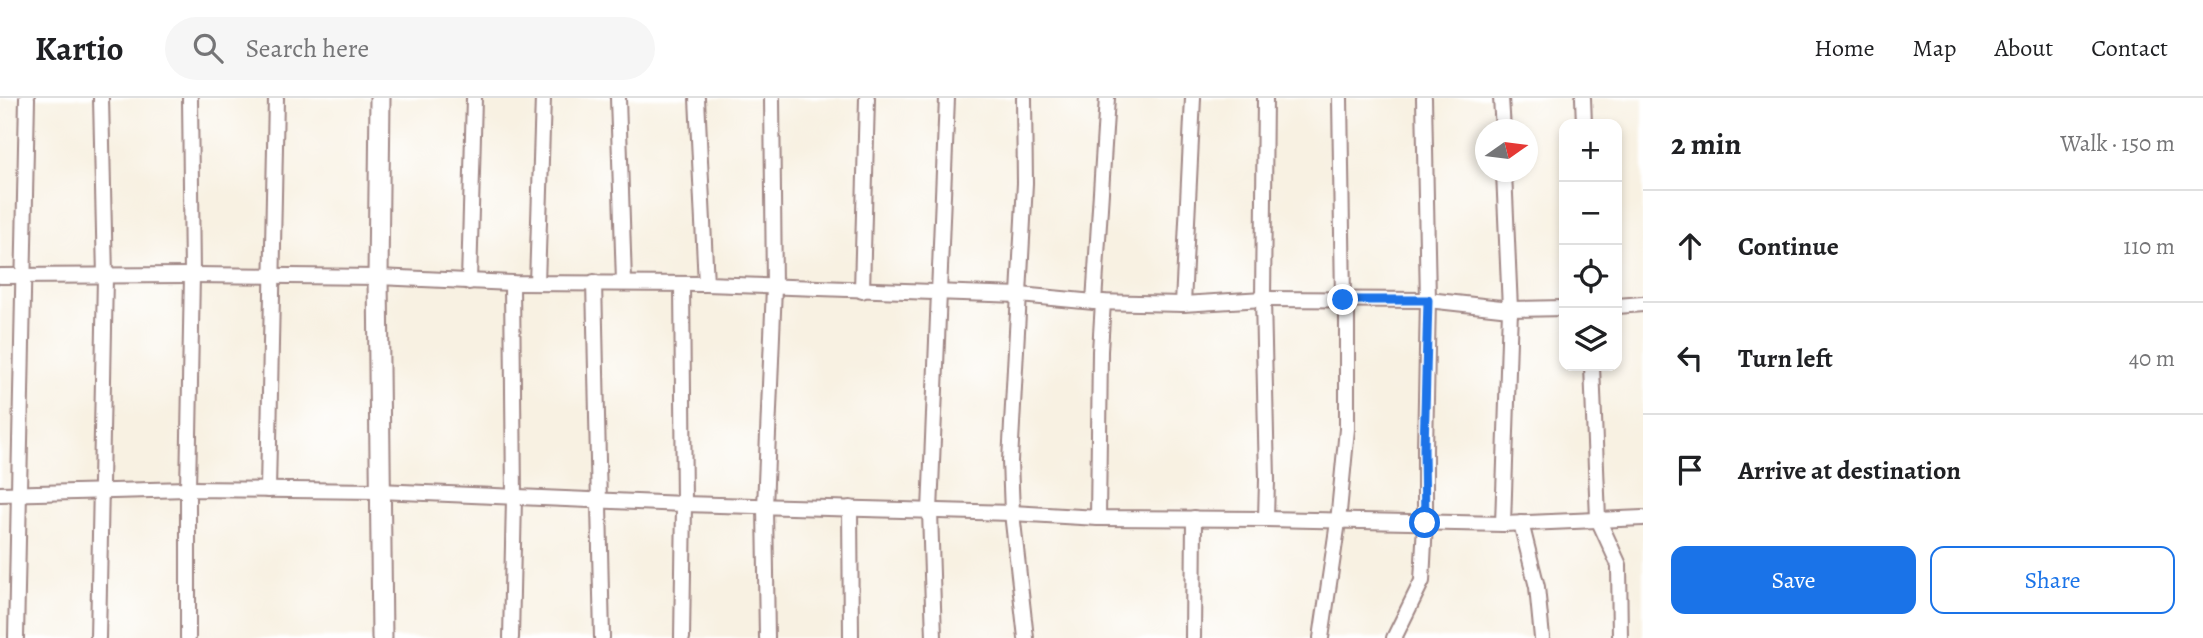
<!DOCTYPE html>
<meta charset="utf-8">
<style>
:root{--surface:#fff;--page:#f6f6f6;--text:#202124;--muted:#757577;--line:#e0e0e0;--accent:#1a73e8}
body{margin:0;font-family:Alegreya,serif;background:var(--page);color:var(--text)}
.controls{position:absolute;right:21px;top:21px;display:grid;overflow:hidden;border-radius:14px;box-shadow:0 4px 10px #0003}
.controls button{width:63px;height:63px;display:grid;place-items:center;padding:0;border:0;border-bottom:2px solid var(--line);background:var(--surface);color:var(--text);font:35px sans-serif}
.compass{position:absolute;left:1475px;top:21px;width:63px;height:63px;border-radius:50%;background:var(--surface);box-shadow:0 4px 10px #0003;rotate:76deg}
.stop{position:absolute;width:21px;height:21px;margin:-16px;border:5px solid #1a73e8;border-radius:50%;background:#fff}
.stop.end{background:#1a73e8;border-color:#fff;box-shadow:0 2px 7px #0008}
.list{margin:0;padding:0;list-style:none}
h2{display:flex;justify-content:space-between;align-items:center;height:91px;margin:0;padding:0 28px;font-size:30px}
h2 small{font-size:23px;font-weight:400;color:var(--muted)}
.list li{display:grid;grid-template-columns:46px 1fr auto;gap:21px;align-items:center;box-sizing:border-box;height:112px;padding:0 28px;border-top:2px solid var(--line)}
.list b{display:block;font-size:26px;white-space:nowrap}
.list em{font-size:23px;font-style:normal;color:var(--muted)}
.actions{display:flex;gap:14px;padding:21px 28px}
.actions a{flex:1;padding:16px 0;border:2px solid var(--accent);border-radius:14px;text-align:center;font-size:24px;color:var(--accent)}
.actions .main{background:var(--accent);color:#fff}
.icon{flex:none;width:38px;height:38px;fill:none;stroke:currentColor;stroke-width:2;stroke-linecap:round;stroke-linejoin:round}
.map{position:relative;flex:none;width:1643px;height:540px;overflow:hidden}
header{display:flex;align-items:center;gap:42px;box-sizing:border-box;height:98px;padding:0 35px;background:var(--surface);border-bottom:2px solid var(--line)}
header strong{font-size:33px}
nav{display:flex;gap:38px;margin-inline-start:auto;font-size:24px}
.search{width:490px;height:63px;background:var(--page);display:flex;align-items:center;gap:18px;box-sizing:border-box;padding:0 24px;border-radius:38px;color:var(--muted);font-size:26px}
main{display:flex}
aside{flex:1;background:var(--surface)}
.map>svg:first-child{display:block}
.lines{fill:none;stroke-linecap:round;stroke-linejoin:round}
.street-casing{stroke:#a18886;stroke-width:18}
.secondary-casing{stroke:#a18886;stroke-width:23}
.street{stroke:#fff;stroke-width:14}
.secondary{stroke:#fff;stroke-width:19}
.route{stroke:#1a73e8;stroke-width:9}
</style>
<header>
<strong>Kartio</strong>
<div class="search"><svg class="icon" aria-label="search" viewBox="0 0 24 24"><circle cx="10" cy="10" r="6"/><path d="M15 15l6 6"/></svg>Search here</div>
<nav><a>Home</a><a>Map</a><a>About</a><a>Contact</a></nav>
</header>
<main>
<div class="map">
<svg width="1643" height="540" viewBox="0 0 1643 540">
<rect width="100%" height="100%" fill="#fff"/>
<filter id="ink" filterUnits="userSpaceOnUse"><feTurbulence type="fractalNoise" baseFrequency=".0143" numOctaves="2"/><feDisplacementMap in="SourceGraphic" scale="14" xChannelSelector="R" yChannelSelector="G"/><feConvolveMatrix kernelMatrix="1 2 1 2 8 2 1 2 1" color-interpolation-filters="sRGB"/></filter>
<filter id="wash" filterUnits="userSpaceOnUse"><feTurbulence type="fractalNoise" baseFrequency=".00686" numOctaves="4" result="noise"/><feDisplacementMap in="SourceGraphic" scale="28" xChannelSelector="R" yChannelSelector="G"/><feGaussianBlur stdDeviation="1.57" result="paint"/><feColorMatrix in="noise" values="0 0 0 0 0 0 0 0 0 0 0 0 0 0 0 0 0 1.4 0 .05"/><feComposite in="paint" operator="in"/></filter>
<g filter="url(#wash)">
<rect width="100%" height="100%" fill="#f8f1e2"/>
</g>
<g filter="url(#ink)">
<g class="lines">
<defs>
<g id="street">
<path d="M618,0L624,184"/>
<path d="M697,0L706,186"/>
<path d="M1024,0L1025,85L1010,363L1012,415L1026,540"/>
<path d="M1265,0L1263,201L1267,382L1266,421"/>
<path d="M1340,0L1343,202"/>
<path d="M1501,0L1503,32"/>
<path d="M1583,0L1584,26"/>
<path d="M0,178L192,177L378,179L512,185L706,186L1020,197L1094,204L1183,206L1263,201L1428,202L1510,211L1564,210"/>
<path d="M469,184L474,0"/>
<path d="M594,184L602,540"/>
<path d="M537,185L543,0"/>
<path d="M682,187L684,406L682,540"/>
<path d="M862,193L867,0"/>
<path d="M1094,204L1107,0"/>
<path d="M1183,206L1193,0"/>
<path d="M1617,208L1643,206"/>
<path d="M1592,268L1598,421L1619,467L1620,540"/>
<path d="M268,392L276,0"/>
<path d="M0,396L188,391L379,393L684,406L1012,415L1098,420L1266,421L1503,426L1643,420"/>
<path d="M850,410L851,540"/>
<path d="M1098,420L1100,253L1103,204"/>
<path d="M1521,425L1537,489L1542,540"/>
<path d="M1503,426L1510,211L1504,74"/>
<path d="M16,540L27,0"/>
<path d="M98,540L105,179L101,0"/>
<path d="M188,540V391L192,177L190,0"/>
<path d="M511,540L514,400L512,185"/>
<path d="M767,540L765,409L774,189L772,0"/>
<path d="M934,540L930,413L947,0"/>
<path d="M1193,540L1194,420"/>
<path d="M1321,540L1338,424L1347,331V202"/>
<path d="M1394,540L1422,483L1425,425V351L1428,202L1424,0"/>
</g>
<path id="secondary" d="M380,0L378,179L382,540"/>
</defs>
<use href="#street" class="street-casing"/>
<use href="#secondary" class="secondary-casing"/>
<use href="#street" class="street"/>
<use href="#secondary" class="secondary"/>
</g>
</g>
<g class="lines" filter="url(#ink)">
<path class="route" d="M1343,202H1428L1424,351L1425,425"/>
</g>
</svg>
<div class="controls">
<button>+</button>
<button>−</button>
<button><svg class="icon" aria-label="locate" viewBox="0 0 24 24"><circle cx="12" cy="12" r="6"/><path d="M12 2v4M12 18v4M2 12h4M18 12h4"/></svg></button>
<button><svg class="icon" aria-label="layers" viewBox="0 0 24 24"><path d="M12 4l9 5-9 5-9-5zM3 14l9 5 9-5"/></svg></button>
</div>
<svg class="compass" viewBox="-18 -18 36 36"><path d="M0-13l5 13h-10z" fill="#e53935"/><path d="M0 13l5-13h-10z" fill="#757577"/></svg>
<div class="stop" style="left:1425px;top:425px"></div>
<div class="stop end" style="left:1343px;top:202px"></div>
</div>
<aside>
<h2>2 min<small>Walk · 150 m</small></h2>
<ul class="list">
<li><svg class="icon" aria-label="ahead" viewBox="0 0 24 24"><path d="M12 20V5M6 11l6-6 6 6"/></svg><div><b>Continue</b></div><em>110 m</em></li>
<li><svg class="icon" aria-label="left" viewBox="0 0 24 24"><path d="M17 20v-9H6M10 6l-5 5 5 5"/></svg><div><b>Turn left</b></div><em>40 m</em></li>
<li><svg class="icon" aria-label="arrive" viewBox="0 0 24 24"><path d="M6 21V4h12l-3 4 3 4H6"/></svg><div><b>Arrive at destination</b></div></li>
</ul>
<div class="actions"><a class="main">Save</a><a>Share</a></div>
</aside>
</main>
